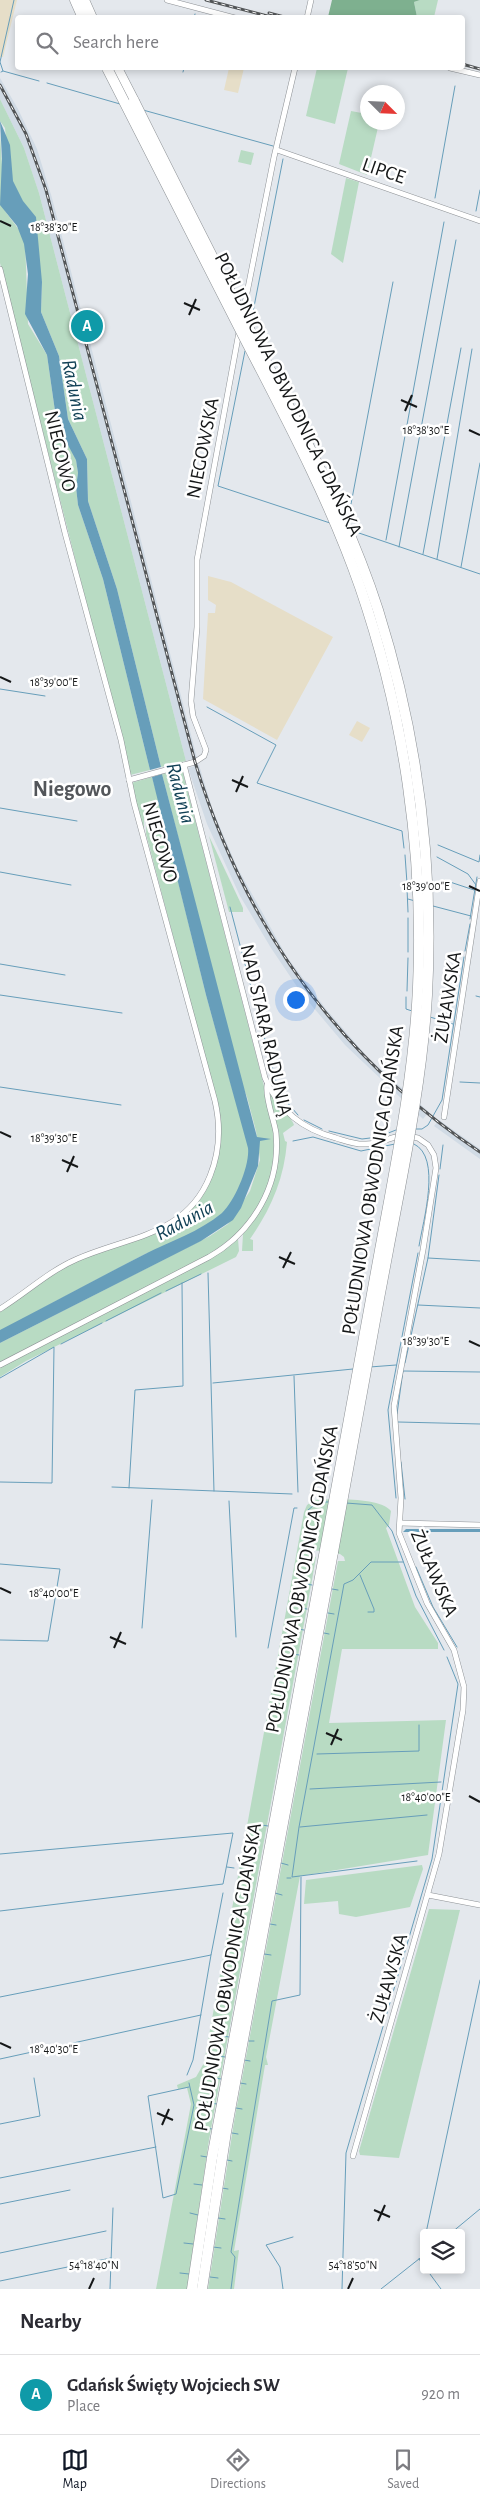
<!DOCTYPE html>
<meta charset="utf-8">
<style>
:root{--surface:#fff;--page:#f2f2f3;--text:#2b2b33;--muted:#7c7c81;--line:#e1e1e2;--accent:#111827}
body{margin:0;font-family:"Alegreya Sans",sans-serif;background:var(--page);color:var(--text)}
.controls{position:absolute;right:15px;bottom:15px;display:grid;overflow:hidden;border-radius:5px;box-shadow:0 2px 8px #0003}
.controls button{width:45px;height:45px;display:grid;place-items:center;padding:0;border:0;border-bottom:1px solid var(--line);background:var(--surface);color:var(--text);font:25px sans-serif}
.compass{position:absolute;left:360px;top:85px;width:45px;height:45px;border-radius:50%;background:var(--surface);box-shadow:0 2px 8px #0003;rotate:114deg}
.you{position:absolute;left:295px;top:999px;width:18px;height:18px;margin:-12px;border:4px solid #fff;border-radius:50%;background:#1a73e8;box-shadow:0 0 0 8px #1a73e833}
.badge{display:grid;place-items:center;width:32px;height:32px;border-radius:50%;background:var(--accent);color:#fff;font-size:16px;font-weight:700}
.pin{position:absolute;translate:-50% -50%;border:2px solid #fff;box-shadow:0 1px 5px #0006}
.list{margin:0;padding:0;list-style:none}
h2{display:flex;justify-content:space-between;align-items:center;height:65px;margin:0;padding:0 20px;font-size:21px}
h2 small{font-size:16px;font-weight:400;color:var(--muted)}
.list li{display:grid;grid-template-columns:32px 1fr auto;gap:15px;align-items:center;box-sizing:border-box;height:80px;padding:0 20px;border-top:1px solid var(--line)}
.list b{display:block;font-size:19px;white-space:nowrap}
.list p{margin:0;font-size:16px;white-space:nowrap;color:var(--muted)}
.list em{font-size:16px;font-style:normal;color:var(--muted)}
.icon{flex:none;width:28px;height:28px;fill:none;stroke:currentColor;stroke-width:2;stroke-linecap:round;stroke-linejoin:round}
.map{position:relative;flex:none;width:480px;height:2289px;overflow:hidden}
.search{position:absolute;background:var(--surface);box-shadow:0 2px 8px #0003;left:15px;right:15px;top:15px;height:55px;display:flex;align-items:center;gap:12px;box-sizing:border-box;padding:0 18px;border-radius:5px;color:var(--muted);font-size:19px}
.sheet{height:145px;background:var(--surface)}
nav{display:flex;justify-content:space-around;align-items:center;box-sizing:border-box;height:70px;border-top:1px solid var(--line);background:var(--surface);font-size:14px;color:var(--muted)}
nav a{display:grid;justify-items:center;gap:2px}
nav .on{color:var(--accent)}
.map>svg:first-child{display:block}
.industrial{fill:#e6dec8}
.built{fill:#d1dbe5}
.green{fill:#b8dbc3}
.forest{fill:#7eb08f}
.water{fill:#679eba}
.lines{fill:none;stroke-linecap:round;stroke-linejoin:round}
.stream{stroke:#679eba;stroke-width:1}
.minor-casing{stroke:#8d9195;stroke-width:6}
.motorway-casing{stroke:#8d9195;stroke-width:11}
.minor{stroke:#fff;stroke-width:5}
.motorway{stroke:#fff;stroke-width:10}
.rail-casing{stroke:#525557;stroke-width:3}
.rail{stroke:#fff;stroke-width:1;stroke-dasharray:4;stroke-linecap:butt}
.motorway-bridge-casing{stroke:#8d9195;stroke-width:11;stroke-linecap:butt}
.motorway-bridge{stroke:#fff;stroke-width:10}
.ticks{fill:none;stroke:#151718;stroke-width:2}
.labels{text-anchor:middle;stroke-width:5;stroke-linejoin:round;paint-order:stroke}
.street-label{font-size:20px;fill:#151718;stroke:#fff}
.water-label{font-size:21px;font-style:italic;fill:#114055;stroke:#fff}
.quarter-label{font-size:22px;font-weight:bold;fill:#53565a;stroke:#fff}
.ticks-label{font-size:12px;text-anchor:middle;fill:#151718;stroke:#fff;stroke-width:5;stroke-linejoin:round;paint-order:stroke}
</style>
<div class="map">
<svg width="480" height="2289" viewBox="0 0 480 2289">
<rect width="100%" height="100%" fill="#e4e8ed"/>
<g class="industrial">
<path d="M0,0H17L3,57H0Z"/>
<path d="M229,68H244L238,93L224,90Z"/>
<path d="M208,576L231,582L333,637L277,740L203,699L208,613H215L216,605L208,600Z"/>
<path d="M357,721L370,728L362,742L349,735Z"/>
</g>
<g class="built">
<path d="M0,78L18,109L37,149L52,198L82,314L89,313L92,329L87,331L197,758L186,761L39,193L24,148L0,99Z"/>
<path d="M199,765L213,811L237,867L287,957L326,1009L370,1060L429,1112L423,1119L345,1045L302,994L271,948L240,896L207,824L188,768Z"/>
<path d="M439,1120L480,1149V1159L434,1126Z"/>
</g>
<g class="green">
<path d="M420,0H438L434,17H417L414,2Z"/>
<path d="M317,68H348L335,124L306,116Z"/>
<path d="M0,99L24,148L39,193L186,761L161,767L117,589L88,501L87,459L68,419L59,356L41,312L42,282L12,205L5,128L0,121Z"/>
<path d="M351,111L367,114L368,122L379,123L367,175L339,164Z"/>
<path d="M0,134L5,211L25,238L28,324L47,355L57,425L76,459L78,473L76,487L78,505L103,579L150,770L130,775L0,263Z"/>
<path d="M241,150L254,153L251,165L238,162Z"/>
<path d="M346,178L359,182L343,263L331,254Z"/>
<path d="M182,769L271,1113C276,1145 276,1178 259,1208C250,1222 237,1235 227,1248L238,1239L239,1251L236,1257L26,1361L0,1377V1343L210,1236L228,1224L250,1191L260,1160L256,1131L247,1097L228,1048L225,1020L162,774Z"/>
<path d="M152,777L175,858L178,881L206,995L234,1095L243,1113L253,1160L226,1216L154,1253H147L39,1310L0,1334V1311C26,1294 51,1273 79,1260C134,1235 191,1239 212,1172C221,1144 222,1130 217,1102L146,834L147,805H144V830L131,783Z"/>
<path d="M209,836L243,908V912H229Z"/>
<path d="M267,1089C272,1097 293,1119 294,1125L283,1133L285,1141L287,1142C284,1179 271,1209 250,1239L253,1240V1251H242L243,1234L255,1219L266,1195L277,1147Z"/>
<path d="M314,1500C332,1499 380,1497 391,1511L389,1525L386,1528L415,1607L438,1643V1649H342L329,1723L446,1720L428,1855L300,1876L266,2057L268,2065H265L234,2251L239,2250L234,2289H208L234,2122L338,1561H345L344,1557L340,1554L313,1550L310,1555L316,1557L312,1580L209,2140L187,2289H156L191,2104L187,2088L178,2089L177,2085L196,2077L204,2063L304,1512L307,1505Z"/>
<path d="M422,1865L423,1869L410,1907L356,1917L339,1914L338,1901L304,1904L306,1880Z"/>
<path d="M429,1909L460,1910L399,2158L360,2155L359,2151Z"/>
</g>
<path class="forest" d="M332,0H420L414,2L417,17H328Z"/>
<g class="water">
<path d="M0,121L10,145L13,181L23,201L36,217L42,282L41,312L59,356L68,419L87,459L88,501L117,589L161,767L150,770L103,579L78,505L76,487L78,473L76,460L57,425L47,355L25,314L28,274L24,244L17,226L0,205L2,159Z"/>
<path d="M162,774L257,1137L271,1139L260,1141L258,1166L241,1208L233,1220L201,1241L0,1343V1330C49,1305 96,1279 145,1254C171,1241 199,1232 222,1213C235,1201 250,1165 248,1148L206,995L152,777Z"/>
<path d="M406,1529H480V1532H403Z"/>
</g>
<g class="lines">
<g class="stream">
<path d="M194,18L195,14"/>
<path d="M3,71L39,81"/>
<path d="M1,72L3,71L0,62L14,0"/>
<path d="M183,72L184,68"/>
<path d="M47,83L120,104"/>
<path d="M143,110L273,146"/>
<path d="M435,198L455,86"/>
<path d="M476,211L480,190"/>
<path d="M251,322L283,159"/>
<path d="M245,351L218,486L330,523"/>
<path d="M351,504L393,282"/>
<path d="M353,531L480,574"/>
<path d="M386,540L444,222"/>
<path d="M399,547L456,240"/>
<path d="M423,554L461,348"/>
<path d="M437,559L472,349"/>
<path d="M461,567L480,463"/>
<path d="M0,689L45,696"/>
<path d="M207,707L276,745L257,783L402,831L404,848"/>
<path d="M0,808L77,821"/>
<path d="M438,845L479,862L480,855"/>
<path d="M405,855L407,883"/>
<path d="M437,857L468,874L476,885"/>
<path d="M0,872L71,885"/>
<path d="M444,880L474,890"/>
<path d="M407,888L408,912"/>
<path d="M408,899L415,901"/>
<path d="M433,906L471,916"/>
<path d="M230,907L279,1093L298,1115"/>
<path d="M408,918V952"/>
<path d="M470,919L477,877"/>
<path d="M465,951L470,924"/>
<path d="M0,964L65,975"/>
<path d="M407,991L408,958"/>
<path d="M0,995L122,1013"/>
<path d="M476,996L480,997"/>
<path d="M406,997V1009L412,1011"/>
<path d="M430,1017L453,1024"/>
<path d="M460,1082L480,1083"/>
<path d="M0,1087L121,1105"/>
<path d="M304,1120L322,1129"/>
<path d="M415,1129H422L428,1125L442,1100L464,957"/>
<path d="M329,1131L362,1139L378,1137L396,1130"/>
<path d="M293,1141L313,1137L361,1151L395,1144"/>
<path d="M414,1144C442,1157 423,1221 419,1246"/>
<path d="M440,1169L443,1145"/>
<path d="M428,1258L480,1261"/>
<path d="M208,1273L214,1491"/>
<path d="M166,1291L201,1274"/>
<path d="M418,1305L480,1308"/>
<path d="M106,1321L161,1293"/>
<path d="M61,1344L102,1323"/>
<path d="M405,1363L428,1258L439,1175"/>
<path d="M370,1367L396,1365"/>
<path d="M294,1376L298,1492"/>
<path d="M0,1378L54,1347L52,1483L0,1482"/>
<path d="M213,1383L353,1369"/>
<path d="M397,1414L403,1371L480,1372"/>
<path d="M398,1422L480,1424"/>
<path d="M401,1462L405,1499"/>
<path d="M112,1487L292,1494"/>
<path d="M129,1488L135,1390L183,1386L182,1283"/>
<path d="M396,1498L388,1410L418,1253"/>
<path d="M229,1501L236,1637"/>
<path d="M346,1503L372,1505L392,1531L416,1596L444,1650"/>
<path d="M308,1510L318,1502H329"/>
<path d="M403,1562H371L353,1580L344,1584L299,1827L292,1877L417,1861"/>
<path d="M0,1564L60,1569L48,1641L0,1640"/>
<path d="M416,1567L433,1607L457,1647"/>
<path d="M360,1575L374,1609V1612H368"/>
<path d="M306,1584L312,1585"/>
<path d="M332,1589L338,1590"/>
<path d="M301,1608L307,1609"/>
<path d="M328,1613L334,1614"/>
<path d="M142,1628L152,1500"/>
<path d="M298,1629L304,1630"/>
<path d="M324,1633L329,1634"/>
<path d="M268,1648L294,1508H297"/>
<path d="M293,1654L299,1655"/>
<path d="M317,1754L419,1751V1725"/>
<path d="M310,1789L441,1782"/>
<path d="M262,1825L268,1826"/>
<path d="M300,1827L427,1815"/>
<path d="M0,1854L233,1833L223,1884L0,1911"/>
<path d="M281,1863L288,1865"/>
<path d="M227,1867L234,1868"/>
<path d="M241,1869L253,1872"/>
<path d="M287,1878H291"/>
<path d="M275,1893L282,1895"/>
<path d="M270,1924L276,1925"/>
<path d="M264,1954L271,1955"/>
<path d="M0,1997L211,1955L223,1893"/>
<path d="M223,2036L229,2037"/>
<path d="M249,2041H254"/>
<path d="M219,2056L225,2057"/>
<path d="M0,2059L201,2015"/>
<path d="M244,2060L250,2061"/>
<path d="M187,2075L193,2060L211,1955"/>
<path d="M215,2078L221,2079"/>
<path d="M189,2083L194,2105L176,2194L163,2198L148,2096L189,2087"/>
<path d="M240,2083L246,2084"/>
<path d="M210,2103L217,2104"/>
<path d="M236,2108L242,2109"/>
<path d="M0,2124L40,2116L34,2078"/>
<path d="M205,2128L212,2129"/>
<path d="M232,2133L238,2134"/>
<path d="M201,2156L207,2157"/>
<path d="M227,2160L232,2161"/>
<path d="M0,2178L156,2147"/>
<path d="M194,2184L202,2185"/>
<path d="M222,2188L228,2189"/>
<path d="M0,2204L70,2190"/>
<path d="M190,2213L198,2215"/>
<path d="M218,2218L225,2219"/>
<path d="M426,2233L480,1980"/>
<path d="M451,2233L480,2209"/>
<path d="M184,2243L193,2244"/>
<path d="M213,2247L221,2248"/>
<path d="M0,2253L106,2231"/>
<path d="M419,2259L424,2266"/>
<path d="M427,2270L441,2289"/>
<path d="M180,2273L189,2274"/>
<path d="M210,2277L218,2278"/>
<path d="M0,2281L111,2258"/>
<path d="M110,2289L113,2208"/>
<path d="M231,2289L235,2257L231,2252L272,2001L300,1995L301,1877"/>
<path d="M283,2289L280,2267L266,2245L293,2237"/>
<path d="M342,2289L346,2153L432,1859L458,1684L447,1657"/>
<path d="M381,2289L424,2255"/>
</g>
<defs>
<g id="minor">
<path d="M167,0L235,18"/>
<path d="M307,18L311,0"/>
<path d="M450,68L480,75"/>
<path d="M277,150L480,221"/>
<path d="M0,269L65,533L121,740L134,803L215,1101C221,1127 220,1151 210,1176C186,1236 129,1236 77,1259C49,1271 26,1293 0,1309"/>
<path d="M243,313L274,157L295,68"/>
<path d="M184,765L265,1078C279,1111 302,1129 336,1138C346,1141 356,1145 366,1144C378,1144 389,1138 400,1136"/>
<path d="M129,780L195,762L204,756L206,750L193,716L191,701L197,627V560L239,332"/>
<path d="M444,1117L480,881"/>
<path d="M0,1365L209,1257C253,1232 281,1185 276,1133C274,1119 265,1099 267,1085"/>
<path d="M400,1523L480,1525"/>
<path d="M428,1895L480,1905"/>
<path d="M353,2156L439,1854L463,1710L464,1687L454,1650L427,1603L399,1533L401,1498L394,1406L423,1250L436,1168L434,1155L428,1145L418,1138L408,1136"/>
</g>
<g id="motorway">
<path d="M75,0L83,18"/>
<path d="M84,0L92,18"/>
<path d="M117,68L134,101"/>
<path d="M192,2289L212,2158L325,1550"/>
<path d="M202,2289L226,2132L333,1552"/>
</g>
</defs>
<use href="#minor" class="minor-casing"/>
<use href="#motorway" class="motorway-casing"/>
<use href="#minor" class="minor"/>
<use href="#motorway" class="motorway"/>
<defs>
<g id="rail">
<path d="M206,0L275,18"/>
<path d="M269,13L288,18"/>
<path d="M462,64L480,69"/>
<path d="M0,85L26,134L46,190L195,762C244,925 338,1057 480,1152"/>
</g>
</defs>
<use href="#rail" class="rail-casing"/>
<use href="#rail" class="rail"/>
<defs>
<g id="motorway-bridge">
<path d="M107,68C153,158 199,249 245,339C287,420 330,501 360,587C404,715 424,852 418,987C414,1076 396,1163 380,1250C361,1350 343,1450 325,1550"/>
<path d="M134,101C177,188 221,274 265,360C307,442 350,523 378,610C417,734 434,865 427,995C422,1081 404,1166 388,1251C369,1351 351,1451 333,1552"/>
</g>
</defs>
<use href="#motorway-bridge" class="motorway-bridge-casing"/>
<use href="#motorway-bridge" class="motorway-bridge"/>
</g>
<path class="ticks" d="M0,221L11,226M184,303L200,310M189,315L196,299M401,400L417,407M405,411L412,395M469,430L480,435M0,677L11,682M232,780L248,787M236,792L243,776M469,886L480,891M0,1132L11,1137M62,1160L78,1167M67,1172L74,1156M279,1257L295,1264M283,1268L291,1252M469,1341L480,1346M0,1588L11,1593M110,1637L126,1644M114,1648L121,1632M326,1733L342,1740M331,1745L338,1729M469,1796L480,1802M0,2043L11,2048M157,2113L173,2120M162,2125L169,2109M374,2210L390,2217M378,2221L385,2205M89,2289L94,2278M348,2289L353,2278"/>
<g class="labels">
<g class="street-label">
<text transform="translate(384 170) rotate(19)" y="7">LIPCE</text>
<text transform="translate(289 394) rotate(64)" y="7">POŁUDNIOWA OBWODNICA GDAŃSKA</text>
<text transform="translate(202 448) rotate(-79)" y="7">NIEGOWSKA</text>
<text transform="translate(61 451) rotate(77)" y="7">NIEGOWO</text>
<text transform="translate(161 842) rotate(74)" y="7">NIEGOWO</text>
<text transform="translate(447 997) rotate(-81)" y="7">ŻUŁAWSKA</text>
<text transform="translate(267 1030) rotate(77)" y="7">NAD STARĄ RADUNIĄ</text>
<text transform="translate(372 1180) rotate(-81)" y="7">POŁUDNIOWA OBWODNICA GDAŃSKA</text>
<text transform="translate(435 1573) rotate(67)" y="7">ŻUŁAWSKA</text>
<text transform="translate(301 1579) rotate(-79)" y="7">POŁUDNIOWA OBWODNICA GDAŃSKA</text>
<text transform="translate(227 1977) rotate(-80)" y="7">POŁUDNIOWA OBWODNICA GDAŃSKA</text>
<text transform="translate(388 1978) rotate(-74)" y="7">ŻUŁAWSKA</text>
</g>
<g class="water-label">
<text transform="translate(75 390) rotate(78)" y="7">Radunia</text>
<text transform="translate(181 793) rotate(75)" y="7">Radunia</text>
<text transform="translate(184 1220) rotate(-28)" y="7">Radunia</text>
</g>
<g class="quarter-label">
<text x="72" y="796">Niegowo</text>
</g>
</g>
<g class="ticks-label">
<text x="54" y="231">18°38'30"E</text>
<text x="426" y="434">18°38'30"E</text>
<text x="54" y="686">18°39'00"E</text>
<text x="426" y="890">18°39'00"E</text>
<text x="54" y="1142">18°39'30"E</text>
<text x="426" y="1345">18°39'30"E</text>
<text x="54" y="1597">18°40'00"E</text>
<text x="426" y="1801">18°40'00"E</text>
<text x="54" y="2053">18°40'30"E</text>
<text x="94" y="2269">54°18'40"N</text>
<text x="353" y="2269">54°18'50"N</text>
</g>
</svg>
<div class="controls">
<button><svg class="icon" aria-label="layers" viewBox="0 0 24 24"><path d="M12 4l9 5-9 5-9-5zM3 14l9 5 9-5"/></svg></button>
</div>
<svg class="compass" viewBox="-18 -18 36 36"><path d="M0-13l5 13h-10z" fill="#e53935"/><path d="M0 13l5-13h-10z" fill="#7c7c81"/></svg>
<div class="you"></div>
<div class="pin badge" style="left:87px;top:326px;background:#0f9aa8">A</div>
<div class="search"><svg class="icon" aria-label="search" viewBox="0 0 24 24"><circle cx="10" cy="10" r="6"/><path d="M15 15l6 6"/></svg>Search here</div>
</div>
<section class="sheet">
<h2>Nearby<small></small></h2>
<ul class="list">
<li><span class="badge" style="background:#0f9aa8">A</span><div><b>Gdańsk Święty Wojciech SW</b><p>Place</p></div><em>920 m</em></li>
</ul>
</section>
<nav>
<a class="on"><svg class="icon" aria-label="map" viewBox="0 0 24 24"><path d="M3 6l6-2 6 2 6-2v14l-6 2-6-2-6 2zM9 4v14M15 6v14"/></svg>Map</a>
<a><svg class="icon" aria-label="directions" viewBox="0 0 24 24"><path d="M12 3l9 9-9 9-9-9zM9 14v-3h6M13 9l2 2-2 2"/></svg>Directions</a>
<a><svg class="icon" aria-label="saved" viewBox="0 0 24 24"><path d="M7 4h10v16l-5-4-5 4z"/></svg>Saved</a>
</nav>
